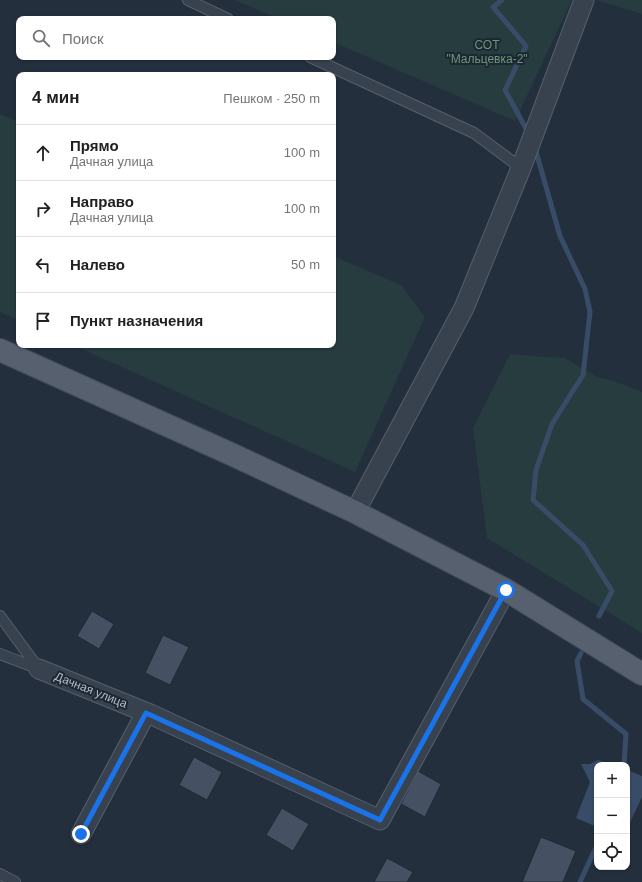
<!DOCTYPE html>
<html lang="ru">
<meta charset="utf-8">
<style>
:root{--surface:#fff;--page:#f6f6f6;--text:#202124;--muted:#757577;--line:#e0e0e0}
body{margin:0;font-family:Arial,sans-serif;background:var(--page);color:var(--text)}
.controls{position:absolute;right:12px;bottom:12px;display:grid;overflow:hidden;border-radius:8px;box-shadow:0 1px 3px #0004}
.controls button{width:36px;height:36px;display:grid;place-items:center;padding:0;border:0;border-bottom:1px solid var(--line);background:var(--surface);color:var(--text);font:20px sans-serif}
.stop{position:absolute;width:12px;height:12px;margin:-9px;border:3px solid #1a73e8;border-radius:50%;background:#fff}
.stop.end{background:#1a73e8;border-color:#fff;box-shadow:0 1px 4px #0008}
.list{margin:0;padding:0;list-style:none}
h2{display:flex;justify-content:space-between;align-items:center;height:52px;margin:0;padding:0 16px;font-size:17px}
h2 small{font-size:13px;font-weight:400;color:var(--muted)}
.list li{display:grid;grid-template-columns:26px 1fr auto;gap:12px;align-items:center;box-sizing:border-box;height:56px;padding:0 16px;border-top:1px solid var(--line)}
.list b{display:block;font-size:15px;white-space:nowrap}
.list p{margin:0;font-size:13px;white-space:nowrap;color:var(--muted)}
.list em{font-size:13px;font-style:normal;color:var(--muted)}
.icon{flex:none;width:22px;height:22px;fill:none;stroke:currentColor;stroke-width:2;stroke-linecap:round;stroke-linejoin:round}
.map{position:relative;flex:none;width:642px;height:882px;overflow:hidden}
.search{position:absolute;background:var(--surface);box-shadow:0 1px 3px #0004;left:16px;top:16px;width:320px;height:44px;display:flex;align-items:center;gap:10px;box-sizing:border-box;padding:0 14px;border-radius:8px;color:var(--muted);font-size:15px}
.panel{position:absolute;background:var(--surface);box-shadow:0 1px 3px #0004;left:16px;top:72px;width:320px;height:276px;border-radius:8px}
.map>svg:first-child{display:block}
.green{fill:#263c3f}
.water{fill:#394c67}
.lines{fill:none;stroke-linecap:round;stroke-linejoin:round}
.stream{stroke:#394c67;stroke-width:5}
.building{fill:#455162;stroke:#1f2835}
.service-casing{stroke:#565f6c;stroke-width:12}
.minor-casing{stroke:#565f6c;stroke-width:21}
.primary-casing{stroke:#414a57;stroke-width:24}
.service{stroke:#38414e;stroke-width:10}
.minor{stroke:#38414e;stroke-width:19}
.primary{stroke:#56606e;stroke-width:22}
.route{stroke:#1a73e8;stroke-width:5}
.labels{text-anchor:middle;stroke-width:4;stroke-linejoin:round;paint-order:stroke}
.park-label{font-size:12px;fill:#6b9a76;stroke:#1d2633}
.street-label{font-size:12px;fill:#b4bcc9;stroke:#1d2633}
</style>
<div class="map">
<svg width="642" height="882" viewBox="0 0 642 882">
<rect width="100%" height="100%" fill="#242f3e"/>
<g class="green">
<path d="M235,0H572L515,121L333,42V19H279Z"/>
<path d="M596,0H642V14Z"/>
<path d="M0,114L19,122V321L0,312Z"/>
<path d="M333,256L401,285L425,317L355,472L73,345H333Z"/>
<path d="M510,354L545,357L565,358L597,377L614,381L642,392V633L487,538L473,428Z"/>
</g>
<g class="water">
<path d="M598,760L612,765H597V827L576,818L590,782L581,764H590Z"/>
<path d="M627,770L642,776V797L627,829Z"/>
</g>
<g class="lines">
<g class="stream">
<path d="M502,0L493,7L526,46L505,90L529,134"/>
<path d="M535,148L560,236L585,289L590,312L583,375L552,424L536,470L533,500L583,545L612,591L599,616"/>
<path d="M581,653L577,661L583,699L626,734L624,765"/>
<path d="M580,882L597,845"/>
</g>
</g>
<g class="building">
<path d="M92,611L114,624L99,649L77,636Z"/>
<path d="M163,635L189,647L170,685L145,673Z"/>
<path d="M194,757L222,772L207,800L179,785Z"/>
<path d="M418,771L441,784L425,817L401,804Z"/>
<path d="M282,808L309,824L293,851L266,835Z"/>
<path d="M541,837L576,851L563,882H522Z"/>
<path d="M387,858L413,872L407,882H374Z"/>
</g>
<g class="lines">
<defs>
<g id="service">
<path d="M188,0L228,19"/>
<path d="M310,57L474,133L521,168"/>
<path d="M0,616L39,669"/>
<path d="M0,654L39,669"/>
<path d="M0,874L15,882"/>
</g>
<g id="minor">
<path d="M355,512L464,308L521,168L584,0"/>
<path d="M39,669L150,714L380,820L506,590"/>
<path d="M81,834L146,713"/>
</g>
<path id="primary" d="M0,350L231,454L355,512L506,590L642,674"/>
</defs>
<use href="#service" class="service-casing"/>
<use href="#minor" class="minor-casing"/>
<use href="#primary" class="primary-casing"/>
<use href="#service" class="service"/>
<use href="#minor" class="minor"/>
<use href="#primary" class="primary"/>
</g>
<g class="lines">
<path class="route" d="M81,834L146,713L380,820L506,590"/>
</g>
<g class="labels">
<g class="park-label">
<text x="487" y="49">СОТ<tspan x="487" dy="14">"Мальцевка-2"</tspan></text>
</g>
<g class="street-label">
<text transform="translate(91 690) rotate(22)" y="4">Дачная улица</text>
</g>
</g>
</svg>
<div class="controls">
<button>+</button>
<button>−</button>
<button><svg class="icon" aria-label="locate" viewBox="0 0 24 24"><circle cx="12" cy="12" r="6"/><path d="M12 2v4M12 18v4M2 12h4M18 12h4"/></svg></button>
</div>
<div class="stop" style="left:506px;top:590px"></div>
<div class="stop end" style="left:81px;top:834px"></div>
<div class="search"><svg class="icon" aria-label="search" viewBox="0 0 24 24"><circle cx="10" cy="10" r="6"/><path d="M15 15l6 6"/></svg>Поиск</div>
<section class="panel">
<h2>4 мин<small>Пешком · 250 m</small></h2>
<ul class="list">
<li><svg class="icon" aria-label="ahead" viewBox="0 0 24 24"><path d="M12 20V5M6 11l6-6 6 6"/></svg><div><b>Прямо</b><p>Дачная улица</p></div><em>100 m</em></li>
<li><svg class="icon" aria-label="right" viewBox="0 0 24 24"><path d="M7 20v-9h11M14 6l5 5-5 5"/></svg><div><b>Направо</b><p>Дачная улица</p></div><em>100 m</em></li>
<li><svg class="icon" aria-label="left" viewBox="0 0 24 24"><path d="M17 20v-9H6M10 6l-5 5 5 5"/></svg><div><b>Налево</b></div><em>50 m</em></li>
<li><svg class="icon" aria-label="arrive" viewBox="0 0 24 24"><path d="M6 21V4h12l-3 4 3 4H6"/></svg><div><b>Пункт назначения</b></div></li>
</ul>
</section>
</div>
